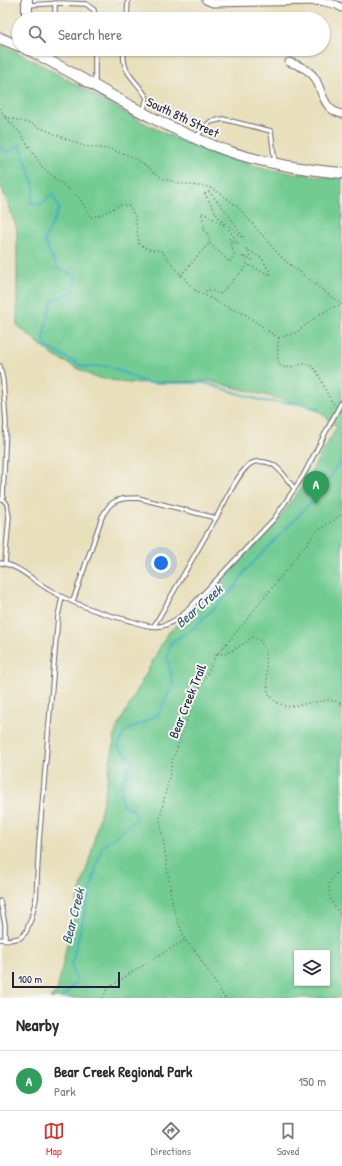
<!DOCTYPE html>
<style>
:root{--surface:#fff;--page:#f7f7f7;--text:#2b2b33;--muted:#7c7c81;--line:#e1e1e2;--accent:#d93025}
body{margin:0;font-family:"Patrick Hand",sans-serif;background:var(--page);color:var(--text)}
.controls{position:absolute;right:12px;bottom:12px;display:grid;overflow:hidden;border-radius:0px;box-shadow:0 1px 3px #0004}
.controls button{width:36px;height:36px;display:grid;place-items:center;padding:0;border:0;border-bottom:1px solid var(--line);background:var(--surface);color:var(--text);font:20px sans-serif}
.scale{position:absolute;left:12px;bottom:10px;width:108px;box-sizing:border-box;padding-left:4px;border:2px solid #22223b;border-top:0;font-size:11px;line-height:14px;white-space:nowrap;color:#22223b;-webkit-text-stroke:3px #f6f6f2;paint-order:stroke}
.you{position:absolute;left:161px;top:563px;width:14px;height:14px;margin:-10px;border:3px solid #fff;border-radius:50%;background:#1a73e8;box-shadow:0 0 0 6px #1a73e833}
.badge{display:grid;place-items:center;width:26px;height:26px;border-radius:50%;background:var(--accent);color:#fff;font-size:13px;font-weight:700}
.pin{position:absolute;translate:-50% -33px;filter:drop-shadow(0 1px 2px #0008)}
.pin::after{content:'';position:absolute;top:21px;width:14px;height:12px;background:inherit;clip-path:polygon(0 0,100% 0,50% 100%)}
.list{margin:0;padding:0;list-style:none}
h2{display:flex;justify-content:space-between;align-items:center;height:52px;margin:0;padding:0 16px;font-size:17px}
h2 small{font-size:13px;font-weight:400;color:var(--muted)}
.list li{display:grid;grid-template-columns:26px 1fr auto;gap:12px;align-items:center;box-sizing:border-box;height:60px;padding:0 16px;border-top:1px solid var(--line)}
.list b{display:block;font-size:15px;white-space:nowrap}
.list p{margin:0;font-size:13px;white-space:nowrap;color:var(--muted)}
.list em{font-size:13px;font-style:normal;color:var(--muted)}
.icon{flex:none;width:22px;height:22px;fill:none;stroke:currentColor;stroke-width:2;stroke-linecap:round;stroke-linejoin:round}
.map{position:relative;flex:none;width:342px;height:998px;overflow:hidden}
.search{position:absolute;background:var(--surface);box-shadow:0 1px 3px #0004;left:12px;right:12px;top:12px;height:44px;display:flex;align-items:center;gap:10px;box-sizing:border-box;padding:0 14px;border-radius:22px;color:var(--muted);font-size:15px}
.sheet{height:112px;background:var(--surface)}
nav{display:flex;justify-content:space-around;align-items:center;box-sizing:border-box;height:56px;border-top:1px solid var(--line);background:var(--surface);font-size:11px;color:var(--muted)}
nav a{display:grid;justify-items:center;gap:2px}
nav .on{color:var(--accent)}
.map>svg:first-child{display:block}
.green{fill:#72cc92;stroke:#4a7766;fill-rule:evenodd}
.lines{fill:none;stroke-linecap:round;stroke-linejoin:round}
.stream{stroke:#43afc0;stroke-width:2}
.lane-casing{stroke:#676468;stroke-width:5.5}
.street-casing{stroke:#676468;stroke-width:9}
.secondary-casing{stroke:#676468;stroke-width:12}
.path{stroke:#676468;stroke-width:1.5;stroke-dasharray:1 3;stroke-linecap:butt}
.lane{stroke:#fff;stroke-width:3.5}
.street{stroke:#fff;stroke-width:7}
.secondary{stroke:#fff;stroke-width:10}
.labels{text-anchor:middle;stroke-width:4;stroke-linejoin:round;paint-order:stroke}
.street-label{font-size:13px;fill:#22223b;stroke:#f6f6f2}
.water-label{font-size:14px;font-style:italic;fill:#2f5a70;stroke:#f6f6f2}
</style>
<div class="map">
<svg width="342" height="998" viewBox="0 0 342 998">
<rect width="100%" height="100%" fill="#f6f6f2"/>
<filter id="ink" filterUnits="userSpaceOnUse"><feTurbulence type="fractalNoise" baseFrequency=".025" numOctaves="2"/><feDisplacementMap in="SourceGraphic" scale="8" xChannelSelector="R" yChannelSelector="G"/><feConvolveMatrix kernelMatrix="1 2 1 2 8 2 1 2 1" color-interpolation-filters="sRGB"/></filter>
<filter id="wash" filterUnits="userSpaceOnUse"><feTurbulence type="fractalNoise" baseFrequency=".012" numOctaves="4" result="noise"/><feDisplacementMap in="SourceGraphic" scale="16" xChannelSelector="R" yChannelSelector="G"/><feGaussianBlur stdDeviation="0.9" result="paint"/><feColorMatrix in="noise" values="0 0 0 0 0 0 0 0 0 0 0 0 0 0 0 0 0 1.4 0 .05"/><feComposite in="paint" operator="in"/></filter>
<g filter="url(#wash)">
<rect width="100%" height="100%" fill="#e8dfbb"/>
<path class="green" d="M0,44C57,70 109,107 166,134C205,152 248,166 291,173C308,175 325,177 342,179V998H50L57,991L74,912L92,850L105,792L116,730L167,634L192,612L276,523L303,485L337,427L316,408L209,381L129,383L94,377L54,356L17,325V229L0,183ZM297,953H327V983H297Z"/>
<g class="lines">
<g class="stream">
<path d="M0,146L8,153L20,144L35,189L30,203L40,204L53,194L59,209L44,241L58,268L76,276L74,291L52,301L44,332L45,346L84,367L108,366L147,383H205L263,401L304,404L319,411"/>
<path d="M61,998L77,982L71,966L102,846L126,828L136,818L135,811L122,805L121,786L133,760L118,747L124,732L159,714L173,684L167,657L171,642L193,629L236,586L245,571L321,492L342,458"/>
</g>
</g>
</g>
<g filter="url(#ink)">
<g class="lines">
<defs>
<g id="lane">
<path d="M28,5L61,3L86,4L94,10L95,19"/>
<path d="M55,19V3"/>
<path d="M127,19L128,0"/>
<path d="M124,49C121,75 136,78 147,98L143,112"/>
<path d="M95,85V49"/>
<path d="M196,137L210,122L223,119L271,131L275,163"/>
<path d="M0,366L3,381L6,423L3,499"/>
<path d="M0,499H3L7,504L9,517L5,563"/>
<path d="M216,518C223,506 240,468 252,463C259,460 270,462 275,466C283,472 288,481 294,488"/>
<path d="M0,563C19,565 32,580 48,589C73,604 102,614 131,621C140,624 151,628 161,626C170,625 178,618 185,613L274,519L303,476L342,401"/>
<path d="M73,601L102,517C104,513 107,509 109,506C116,498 128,498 138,498L216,518L154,626"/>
<path d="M0,901L5,924V939"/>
<path d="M0,939L9,940L20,938L26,932L31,919L36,899L39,842L58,616L62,597"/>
</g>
<g id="street">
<path d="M206,0L213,3L321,1L337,5L342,8"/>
<path d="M289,62C298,65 309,69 315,78C323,92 323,110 342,114"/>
</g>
<g id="secondary">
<path d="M27,0V19"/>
<path d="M0,38L19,46"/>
<path d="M27,49C89,80 147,120 212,145C253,162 298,169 342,173"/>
</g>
</defs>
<use href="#lane" class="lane-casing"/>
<use href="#street" class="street-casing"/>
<use href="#secondary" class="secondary-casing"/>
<g class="path">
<path d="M0,108L5,117L20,133L43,168L81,200L90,217L101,215L120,205L129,206L135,216L139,244L148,249L161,251L193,289L225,306L245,314L278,338C278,345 277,353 278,360C281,377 302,359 310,365C319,371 322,383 326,391C328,396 331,400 334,405"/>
<path d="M5,117L29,123L83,146L109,149L128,155L139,161L162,178L177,183L208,187L220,193L238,207L283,259L342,305"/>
<path d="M246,249L262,258L271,275L248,265L242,256L252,260Z"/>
<path d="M181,275L209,243V236L204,230V222L201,213L205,214L225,226L224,224L217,215L205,194L209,192L227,212L243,237L242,238L230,226L228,228L238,243L236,244L229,238L234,254L230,262L209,243"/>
<path d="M203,294L208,289L220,294L248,265"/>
<path d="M279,338L297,332L320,314L333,307L342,306"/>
<path d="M217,654H226L245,643L253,637L261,641L265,651L268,693L276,702L287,707L326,700L335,701L342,704"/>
<path d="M342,868C339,871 334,875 331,879C325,892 333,907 342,916"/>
<path d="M103,998L107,989L132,972L185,940"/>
<path d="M225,998L196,952L185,940L173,908L160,818L173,759L196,695L217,654L241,627L316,532L342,514"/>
</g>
<use href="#lane" class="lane"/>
<use href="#street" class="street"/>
<use href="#secondary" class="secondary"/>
</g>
</g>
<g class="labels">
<g class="street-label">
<text transform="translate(183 117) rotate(25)" y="5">South 8th Street</text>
<text transform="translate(187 701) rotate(-68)" y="5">Bear Creek Trail</text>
</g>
<g class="water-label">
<text transform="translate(199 606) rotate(-41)" y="5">Bear Creek</text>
<text transform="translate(73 916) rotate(-76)" y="5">Bear Creek</text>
</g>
</g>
</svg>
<div class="controls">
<button><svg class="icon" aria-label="layers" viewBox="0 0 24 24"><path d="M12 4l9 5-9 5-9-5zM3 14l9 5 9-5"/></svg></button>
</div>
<div class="scale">100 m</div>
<div class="you"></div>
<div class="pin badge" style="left:316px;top:504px;background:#2e9e5b">A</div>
<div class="search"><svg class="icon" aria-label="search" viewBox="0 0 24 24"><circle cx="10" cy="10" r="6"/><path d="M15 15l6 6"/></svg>Search here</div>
</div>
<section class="sheet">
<h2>Nearby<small></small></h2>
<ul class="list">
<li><span class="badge" style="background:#2e9e5b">A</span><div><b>Bear Creek Regional Park</b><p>Park</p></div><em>150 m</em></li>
</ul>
</section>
<nav>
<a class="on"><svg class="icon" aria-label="map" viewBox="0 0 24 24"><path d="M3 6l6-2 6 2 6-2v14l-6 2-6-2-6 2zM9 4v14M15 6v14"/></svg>Map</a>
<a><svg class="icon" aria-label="directions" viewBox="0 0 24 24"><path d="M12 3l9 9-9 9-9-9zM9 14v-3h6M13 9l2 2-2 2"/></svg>Directions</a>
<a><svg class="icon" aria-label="saved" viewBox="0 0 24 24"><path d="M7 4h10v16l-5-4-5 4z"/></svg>Saved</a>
</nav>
